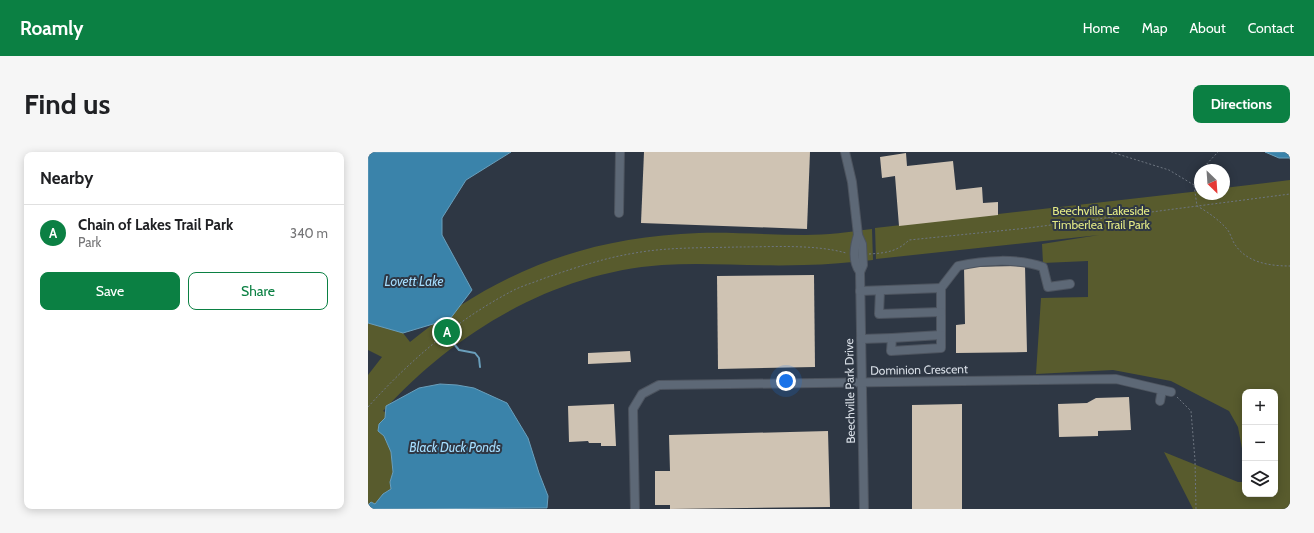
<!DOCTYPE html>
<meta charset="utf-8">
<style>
:root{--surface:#fff;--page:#f6f6f6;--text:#202124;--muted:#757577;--line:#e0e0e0;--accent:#0b8043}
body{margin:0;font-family:Cabin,sans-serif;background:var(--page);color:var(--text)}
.controls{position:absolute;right:12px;bottom:12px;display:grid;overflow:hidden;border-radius:8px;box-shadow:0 2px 10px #0003}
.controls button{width:36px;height:36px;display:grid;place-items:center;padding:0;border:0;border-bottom:1px solid var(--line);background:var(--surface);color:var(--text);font:20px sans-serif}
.compass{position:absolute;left:826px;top:12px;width:36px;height:36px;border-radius:50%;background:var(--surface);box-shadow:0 2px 10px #0003;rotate:155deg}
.you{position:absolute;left:418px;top:229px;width:14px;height:14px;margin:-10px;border:3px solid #fff;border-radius:50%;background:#1a73e8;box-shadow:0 0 0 6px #1a73e833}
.badge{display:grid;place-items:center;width:26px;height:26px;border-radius:50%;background:var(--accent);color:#fff;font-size:13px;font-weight:700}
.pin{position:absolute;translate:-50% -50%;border:2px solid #fff;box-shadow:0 1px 4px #0006}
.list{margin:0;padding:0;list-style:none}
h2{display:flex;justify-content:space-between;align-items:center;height:52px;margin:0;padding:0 16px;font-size:17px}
h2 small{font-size:13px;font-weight:400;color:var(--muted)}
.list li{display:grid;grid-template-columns:26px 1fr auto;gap:12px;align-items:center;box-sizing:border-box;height:56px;padding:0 16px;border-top:1px solid var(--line)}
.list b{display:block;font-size:15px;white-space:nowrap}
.list p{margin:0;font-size:13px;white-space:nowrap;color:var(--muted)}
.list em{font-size:13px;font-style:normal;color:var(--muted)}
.actions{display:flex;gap:8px;padding:12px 16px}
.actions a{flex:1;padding:9px 0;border:1px solid var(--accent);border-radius:8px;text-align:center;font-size:14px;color:var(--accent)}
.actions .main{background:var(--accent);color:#fff}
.icon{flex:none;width:22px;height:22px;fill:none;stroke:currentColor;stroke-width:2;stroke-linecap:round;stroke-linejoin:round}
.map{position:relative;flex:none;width:922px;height:357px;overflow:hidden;border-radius:8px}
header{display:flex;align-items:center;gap:24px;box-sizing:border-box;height:56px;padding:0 20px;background:var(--accent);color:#fff}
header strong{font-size:19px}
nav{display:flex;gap:22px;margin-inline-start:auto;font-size:14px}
.intro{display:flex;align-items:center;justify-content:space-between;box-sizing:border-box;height:96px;padding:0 24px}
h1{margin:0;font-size:28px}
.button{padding:10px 18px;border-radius:8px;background:var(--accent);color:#fff;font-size:14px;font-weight:700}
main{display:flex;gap:24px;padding:0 24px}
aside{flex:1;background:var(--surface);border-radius:8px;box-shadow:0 2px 10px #0003}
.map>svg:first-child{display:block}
.green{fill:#585b2d}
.water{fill:#3a83aa;stroke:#6a9fbc}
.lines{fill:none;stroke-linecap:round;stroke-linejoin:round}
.stream{stroke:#6a9fbc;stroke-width:2}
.building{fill:#cfc3b3}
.minor-casing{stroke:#4d545f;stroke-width:10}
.path{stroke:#6e7681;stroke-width:1;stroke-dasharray:2 2;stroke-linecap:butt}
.minor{stroke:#5d6876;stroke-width:8}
.labels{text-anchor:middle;stroke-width:4;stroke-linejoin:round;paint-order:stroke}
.park-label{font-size:12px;fill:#e2e885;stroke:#2e3744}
.street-label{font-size:12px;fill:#d9dfe7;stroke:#2e3744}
.water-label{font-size:13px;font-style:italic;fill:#a4ddfe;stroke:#2e3744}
</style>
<header>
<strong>Roamly</strong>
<nav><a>Home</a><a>Map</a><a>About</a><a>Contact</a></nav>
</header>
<div class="intro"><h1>Find us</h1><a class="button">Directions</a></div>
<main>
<aside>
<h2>Nearby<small></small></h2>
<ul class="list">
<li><span class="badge">A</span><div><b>Chain of Lakes Trail Park</b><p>Park</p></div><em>340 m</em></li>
</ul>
<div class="actions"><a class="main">Save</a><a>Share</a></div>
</aside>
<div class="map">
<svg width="922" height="357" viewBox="0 0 922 357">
<rect width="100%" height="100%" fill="#2e3744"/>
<g class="green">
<path d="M922,28V357H825L796,300L870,330H876L877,328V342H907V240H877V313L870,275L861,259L803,229L745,218L668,222L673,146L720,145V109L675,111L674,92L731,83L508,107L507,76L832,39V42H856V36Z"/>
<path d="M504,77L505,108C482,110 459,113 436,113C388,115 341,110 294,113C185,121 87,180 15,259L17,260V266L11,272L23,300L25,320L22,330L23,337L15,342L7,352L3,350L0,353V223L14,205L0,198V171L35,181L42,190C130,119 218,85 331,81C366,80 402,83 437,83C459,83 481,80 504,77Z"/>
</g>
<g class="water">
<path d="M0,0H143L98,28L74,66V83L104,138L82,167L35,181L0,171Z"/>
<path d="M897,0H922V6H911Z"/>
<path d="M72,232L89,233L106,236L139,251L160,286L171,321L180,344L179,356L0,357V353L3,350L7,352L15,342L23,337L22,330L25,320L23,300L16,284L10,279L11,272L17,266L18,254L51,236Z"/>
</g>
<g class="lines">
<g class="stream">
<path d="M70,170L77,174"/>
<path d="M81,186L91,198L107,201L111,206L112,215"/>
</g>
</g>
<g class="building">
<path d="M276,0H442L439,77L273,71Z"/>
<path d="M538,1L539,14L585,9L588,38L614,35L615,51L630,50V63L531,74L527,24L514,26L512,5Z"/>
<path d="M657,114L659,200L588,201V173L597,172L596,115Z"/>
<path d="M446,123L447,215L350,217L349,124Z"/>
<path d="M262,199L263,210L220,212V201Z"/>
<path d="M761,245L763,278L730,279V284L691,285L690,252L719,251L728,246Z"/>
<path d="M246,252L248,294H233V291H221L220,289L201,290L200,254Z"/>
<path d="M594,252V357H544V253Z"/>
<path d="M460,279L462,355L302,357V353H287V319H302L301,283Z"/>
</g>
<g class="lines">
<defs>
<g id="minor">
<path d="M477,0L484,30L490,83L494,92L495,113L492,120L496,357"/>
<path d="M251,61L252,0"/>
<path d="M490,83C486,95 484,109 492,120"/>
<path d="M573,136L590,114C616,108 650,106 675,115L680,135L702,132"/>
<path d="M492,139L573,136V196L523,199L524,186L493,187"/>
<path d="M512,139L511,162L573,160"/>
<path d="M524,186L573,183"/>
<path d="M792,249L794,238"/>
<path d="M267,357L265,257L274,242L291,233L748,227L803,240"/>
</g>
</defs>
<use href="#minor" class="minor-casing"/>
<g class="path">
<path d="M743,0L801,18L826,33"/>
<path d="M833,18L850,0"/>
<path d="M832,19L826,33L829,54C840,60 851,68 859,77C863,82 864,89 868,94C880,111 903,114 922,114"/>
<path d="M501,102C517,101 529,100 541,88L660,76L922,42"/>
<path d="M809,245L823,259L827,308L828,357"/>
<path d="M0,255C42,208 91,166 148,137C157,133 167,130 177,126C206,116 236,106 267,101C300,95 336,96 370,95C404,95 446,92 478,101"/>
</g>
<use href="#minor" class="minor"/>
</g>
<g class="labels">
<g class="park-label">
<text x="733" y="63">Beechville Lakeside<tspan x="733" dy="14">Timberlea Trail Park</tspan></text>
</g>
<g class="street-label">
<text transform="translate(551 218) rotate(-1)" y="4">Dominion Crescent</text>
<text transform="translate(482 239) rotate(-91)" y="4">Beechville Park Drive</text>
</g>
<g class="water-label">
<text x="46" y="134">Lovett Lake</text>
<text x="87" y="300">Black Duck Ponds</text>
</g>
</g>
</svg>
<div class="controls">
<button>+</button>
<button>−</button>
<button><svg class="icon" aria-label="layers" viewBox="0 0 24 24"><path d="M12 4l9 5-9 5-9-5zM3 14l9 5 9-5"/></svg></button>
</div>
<svg class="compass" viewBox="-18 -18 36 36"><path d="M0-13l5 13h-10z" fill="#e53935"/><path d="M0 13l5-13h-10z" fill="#757577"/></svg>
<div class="you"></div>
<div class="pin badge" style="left:79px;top:180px">A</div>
</div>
</main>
